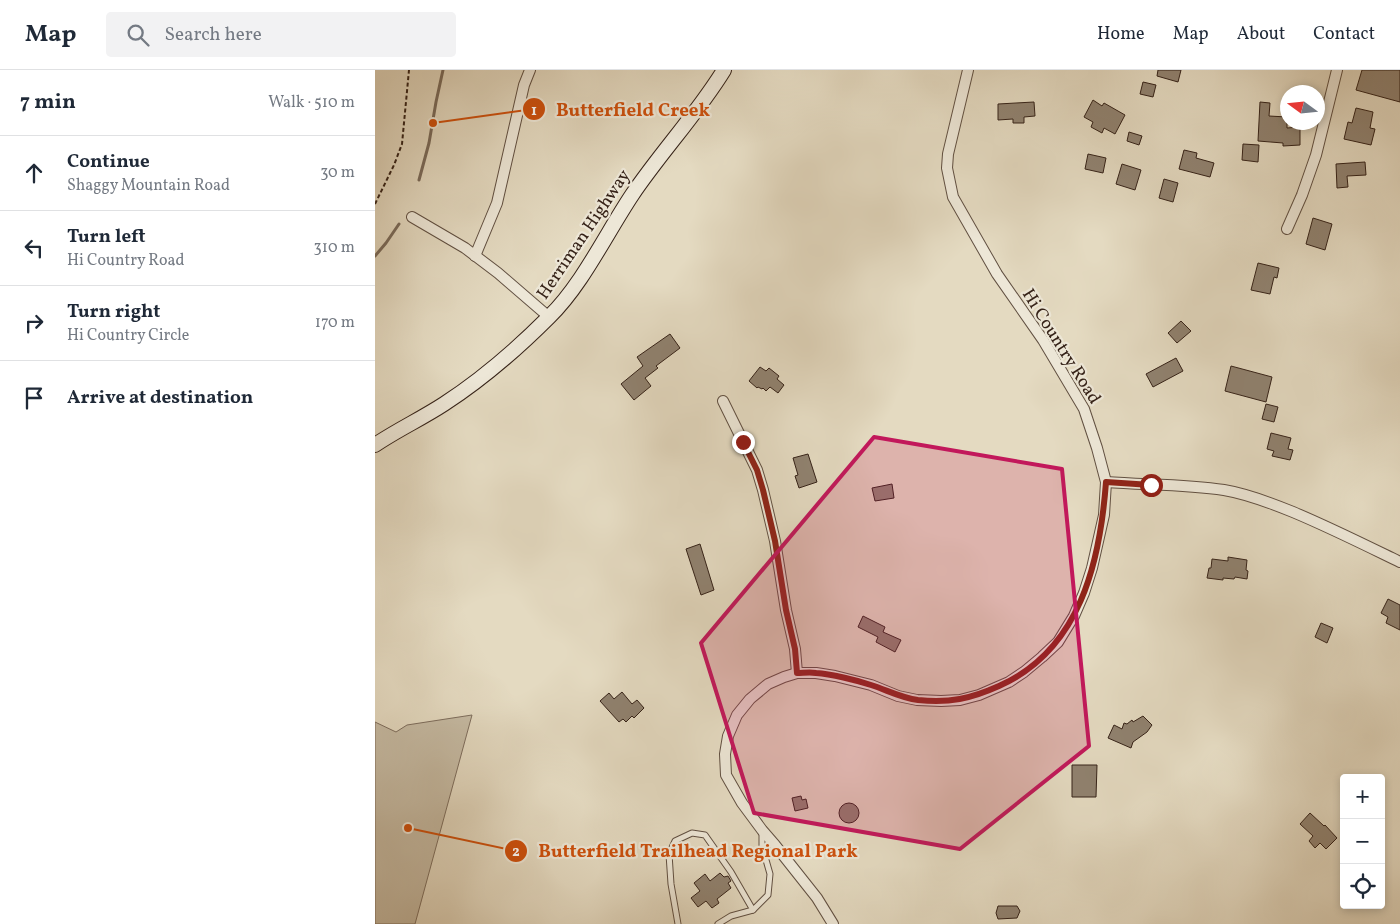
<!DOCTYPE html>
<meta charset="utf-8">
<style>
:root{--surface:#fff;--page:#f2f2f3;--text:#1f2937;--muted:#747a83;--line:#e0e1e3}
body{margin:0;font-family:Vollkorn,serif;background:var(--page);color:var(--text)}
.controls{position:absolute;right:15px;bottom:15px;display:grid;overflow:hidden;border-radius:5px;box-shadow:0 2px 8px #0003}
.controls button{width:45px;height:45px;display:grid;place-items:center;padding:0;border:0;border-bottom:1px solid var(--line);background:var(--surface);color:var(--text);font:25px sans-serif}
.compass{position:absolute;left:905px;top:15px;width:45px;height:45px;border-radius:50%;background:var(--surface);box-shadow:0 2px 8px #0003;rotate:285deg}
.stop{position:absolute;width:15px;height:15px;margin:-11px;border:4px solid #8f2418;border-radius:50%;background:#fff}
.stop.end{background:#8f2418;border-color:#fff;box-shadow:0 1px 5px #0008}
.list{margin:0;padding:0;list-style:none}
h2{display:flex;justify-content:space-between;align-items:center;height:65px;margin:0;padding:0 20px;font-size:21px}
h2 small{font-size:16px;font-weight:400;color:var(--muted)}
.list li{display:grid;grid-template-columns:32px 1fr auto;gap:15px;align-items:center;box-sizing:border-box;height:75px;padding:0 20px;border-top:1px solid var(--line)}
.list b{display:block;font-size:19px;white-space:nowrap}
.list p{margin:0;font-size:16px;white-space:nowrap;color:var(--muted)}
.list em{font-size:16px;font-style:normal;color:var(--muted)}
.icon{flex:none;width:28px;height:28px;fill:none;stroke:currentColor;stroke-width:2;stroke-linecap:round;stroke-linejoin:round}
.map{position:relative;flex:none;width:1025px;height:854px;overflow:hidden}
header{display:flex;align-items:center;gap:30px;box-sizing:border-box;height:70px;padding:0 25px;background:var(--surface);border-bottom:1px solid var(--line)}
header strong{font-size:24px}
nav{display:flex;gap:28px;margin-inline-start:auto;font-size:18px}
.search{width:350px;height:45px;background:var(--page);display:flex;align-items:center;gap:12px;box-sizing:border-box;padding:0 18px;border-radius:5px;color:var(--muted);font-size:19px}
main{display:flex}
aside{flex:1;background:var(--surface)}
.map>svg:first-child{display:block}
.green{fill:#c6bba4;stroke:#7e6e5e}
.lines{fill:none;stroke-linecap:round;stroke-linejoin:round}
.stream{stroke:#7a6b5b;stroke-width:3}
.building{fill:#908270;stroke:#352218}
.lane-casing{stroke:#615042;stroke-width:7}
.street-casing{stroke:#615042;stroke-width:12}
.secondary-casing{stroke:#352218;stroke-width:16}
.path{stroke:#352218;stroke-width:2;stroke-dasharray:4 2.5;stroke-linecap:butt}
.lane{stroke:#ede7d7;stroke-width:5}
.street{stroke:#ede7d7;stroke-width:10}
.secondary{stroke:#ede7d7;stroke-width:14}
.route{stroke:#8f2418;stroke-width:6}
.marked{fill:#c2185b;fill-opacity:0.2;stroke:#c2185b;stroke-width:4;stroke-linejoin:round}
.labels{text-anchor:middle;stroke-width:4.5;stroke-linejoin:round;paint-order:stroke}
.street-label{font-size:18px;fill:#352218;stroke:#ede7d7}
.leader{fill:none;stroke:#cd510e;stroke-width:2}
.callout-dot{fill:#cd510e;stroke:#ede7d7;stroke-width:2}
.mark-label{font-size:15px;text-anchor:middle;font-weight:bold;fill:#fff}
.callout-label{font-size:19px;text-anchor:middle;font-weight:bold;fill:#cd510e;stroke:#ede7d7;stroke-width:4.5;stroke-linejoin:round;paint-order:stroke}
</style>
<header>
<strong>Map</strong>
<div class="search"><svg class="icon" aria-label="search" viewBox="0 0 24 24"><circle cx="10" cy="10" r="6"/><path d="M15 15l6 6"/></svg>Search here</div>
<nav><a>Home</a><a>Map</a><a>About</a><a>Contact</a></nav>
</header>
<main>
<aside>
<h2>7 min<small>Walk · 510 m</small></h2>
<ul class="list">
<li><svg class="icon" aria-label="ahead" viewBox="0 0 24 24"><path d="M12 20V5M6 11l6-6 6 6"/></svg><div><b>Continue</b><p>Shaggy Mountain Road</p></div><em>30 m</em></li>
<li><svg class="icon" aria-label="left" viewBox="0 0 24 24"><path d="M17 20v-9H6M10 6l-5 5 5 5"/></svg><div><b>Turn left</b><p>Hi Country Road</p></div><em>310 m</em></li>
<li><svg class="icon" aria-label="right" viewBox="0 0 24 24"><path d="M7 20v-9h11M14 6l5 5-5 5"/></svg><div><b>Turn right</b><p>Hi Country Circle</p></div><em>170 m</em></li>
<li><svg class="icon" aria-label="arrive" viewBox="0 0 24 24"><path d="M6 21V4h12l-3 4 3 4H6"/></svg><div><b>Arrive at destination</b></div></li>
</ul>
</aside>
<div class="map">
<svg width="1025" height="854" viewBox="0 0 1025 854">
<rect width="100%" height="100%" fill="#e4dac1"/>
<filter id="stains"><feTurbulence type="fractalNoise" baseFrequency=".004" numOctaves="4"/><feColorMatrix values="0 0 0 0 .2 0 0 0 0 .09 0 0 0 0 .02 0 0 0 .5 -.17"/></filter>
<radialGradient id="worn" r=".72"><stop offset=".6" stop-color="#630" stop-opacity="0"/><stop offset="1" stop-color="#630" stop-opacity=".3"/></radialGradient>
<path class="green" d="M97,645L40,854H0V652L21,662L32,655Z"/>
<g class="lines">
<g class="stream">
<path d="M44,110L54,73L61,32L68,0"/>
<path d="M0,186L11,173L24,154"/>
</g>
</g>
<g class="building">
<path d="M783,0H806L803,12L782,6Z"/>
<path d="M987,0H1025V32L981,20Z"/>
<path d="M768,12L781,15L778,27L765,24Z"/>
<path d="M718,30L727,36L729,33L750,45L740,64L729,58L727,63L716,57L718,52L709,47Z"/>
<path d="M659,32L660,46L649,47V53H638V49L623,50V34Z"/>
<path d="M885,32L895,33L894,46L912,47V58L925,57V75L908,76V73L883,71Z"/>
<path d="M981,38L998,42L995,58L1000,59L996,75L969,69L973,52L977,53Z"/>
<path d="M754,62L767,66L764,75L752,71Z"/>
<path d="M868,74L884,75L883,92L867,90Z"/>
<path d="M809,80L822,83L821,88L839,93L835,107L804,99Z"/>
<path d="M713,84L731,88L728,103L710,99Z"/>
<path d="M990,92L991,105L972,106L973,117L962,118L961,94Z"/>
<path d="M747,94L766,100L760,120L741,114Z"/>
<path d="M789,109L803,113L798,132L784,128Z"/>
<path d="M938,148L957,154L950,180L931,174Z"/>
<path d="M883,193L904,198L902,208L899,207L895,224L876,220Z"/>
<path d="M806,251L816,261L802,273L793,263Z"/>
<path d="M295,264L305,278L281,296L283,298L270,308L276,316L259,330L246,314L268,296L262,287Z"/>
<path d="M801,288L808,301L778,317L771,304Z"/>
<path d="M856,296L897,307L891,332L850,321Z"/>
<path d="M385,297L391,301L394,298L404,306L402,309L409,315L403,323L395,317L391,321L388,318L387,319L383,317L382,318L374,311Z"/>
<path d="M891,334L903,337L899,352L887,349Z"/>
<path d="M896,363L916,368L913,379L918,380L915,390L897,386L899,381L892,379Z"/>
<path d="M433,384L442,412L424,418L420,406L423,405L418,388Z"/>
<path d="M517,414L519,428L500,431L497,418Z"/>
<path d="M325,474L339,520L326,525L311,479Z"/>
<path d="M853,487L872,490L871,500L873,501L872,509L860,507L859,509L848,508V510L832,508L834,498H836L837,489L853,491Z"/>
<path d="M1013,529L1025,535V560L1011,553L1013,547L1006,543Z"/>
<path d="M488,546L510,557L508,562L526,570L520,582L501,572L503,567L483,557Z"/>
<path d="M946,553L958,558L952,573L940,567Z"/>
<path d="M247,622L257,634L262,630L269,638L259,648L257,646L251,652L248,649L244,652L225,631L234,623L239,629Z"/>
<path d="M768,646L777,655L772,662L758,672L756,678L733,668L739,655L747,659L749,653L752,654L757,650L758,652Z"/>
<path d="M697,695H722L721,727H697Z"/>
<path d="M426,726L427,730L431,729L433,738L420,741L417,728Z"/>
<circle cx="474" cy="743" r="10"/>
<path d="M935,743L949,756L950,755L962,768L951,779L945,773L940,778L934,771L938,766L925,754Z"/>
<path d="M345,803L349,807L353,806L356,811L353,813L356,818L342,829L344,833L337,838L331,831L323,837L316,828L325,821L319,813L330,804L335,811Z"/>
<path d="M623,836H642L645,841L642,848L623,849L621,843Z"/>
</g>
<g class="lines">
<defs>
<g id="lane">
<path d="M303,854L296,814L294,784L300,771L317,763L330,765L356,802L378,840"/>
<path d="M343,854L356,846L378,840L393,825L395,804L387,776V761"/>
</g>
<g id="street">
<path d="M37,147L90,178L123,203L174,247"/>
<path d="M912,159L927,125L941,85L962,0"/>
<path d="M100,186L122,133L149,15L155,0"/>
<path d="M348,331L382,400L388,420L400,471L411,540L420,579L422,603"/>
<path d="M731,412C770,415 810,414 849,420C873,424 896,433 918,442C954,457 990,475 1025,492"/>
<path d="M458,854L442,828L400,775L387,760L367,733L351,705L350,684L353,666L362,645L375,629L393,614L409,607L422,603H441L460,606L496,615L523,626L542,630L566,631L585,630L604,625L634,612L649,602L667,587L683,572L699,546L709,523L717,498L729,445L731,412L722,378L709,339L668,270L622,204L578,127L572,98L573,84L593,0"/>
</g>
<path id="secondary" d="M0,375C22,360 46,349 69,334C106,310 142,279 174,247C207,215 231,164 257,125C286,82 322,44 349,0"/>
</defs>
<use href="#lane" class="lane-casing"/>
<use href="#street" class="street-casing"/>
<use href="#secondary" class="secondary-casing"/>
<path class="path" d="M0,134L19,95L27,74L34,0"/>
<use href="#lane" class="lane"/>
<use href="#street" class="street"/>
<use href="#secondary" class="secondary"/>
</g>
<g class="lines">
<path class="route" d="M368,372L382,400L388,420L400,471L411,540L420,579L422,603C428,603 435,602 441,603C456,604 481,610 496,615C512,620 526,628 543,630C575,633 595,629 624,616C705,580 725,493 731,412L776,415"/>
</g>
<path class="marked" d="M499,367L687,399L714,676L585,779L379,743L326,573Z"/>
<g class="labels">
<g class="street-label">
<text transform="translate(208 164) rotate(-56)" y="6">Herriman Highway</text>
<text transform="translate(687 276) rotate(58)" y="6">Hi Country Road</text>
</g>
</g>
<path class="leader" d="M58 53L159 39M33 758L141 781"/>
<g class="callout-dot">
<circle cx="58" cy="53" r="5"/>
<circle cx="33" cy="758" r="5"/>
<circle cx="159" cy="39" r="12"/>
<circle cx="141" cy="781" r="12"/>
</g>
<g class="mark-label">
<text x="159" y="45">1</text>
<text x="141" y="786">2</text>
</g>
<g class="callout-label">
<text x="258" y="46">Butterfield Creek</text>
<text x="323" y="787">Butterfield Trailhead Regional Park</text>
</g>
<rect width="100%" height="100%" filter="url(#stains)"/>
<rect width="100%" height="100%" fill="url(#worn)"/>
</svg>
<div class="controls">
<button>+</button>
<button>−</button>
<button><svg class="icon" aria-label="locate" viewBox="0 0 24 24"><circle cx="12" cy="12" r="6"/><path d="M12 2v4M12 18v4M2 12h4M18 12h4"/></svg></button>
</div>
<svg class="compass" viewBox="-18 -18 36 36"><path d="M0-13l5 13h-10z" fill="#e53935"/><path d="M0 13l5-13h-10z" fill="#747a83"/></svg>
<div class="stop" style="left:776px;top:415px"></div>
<div class="stop end" style="left:368px;top:372px"></div>
</div>
</main>
